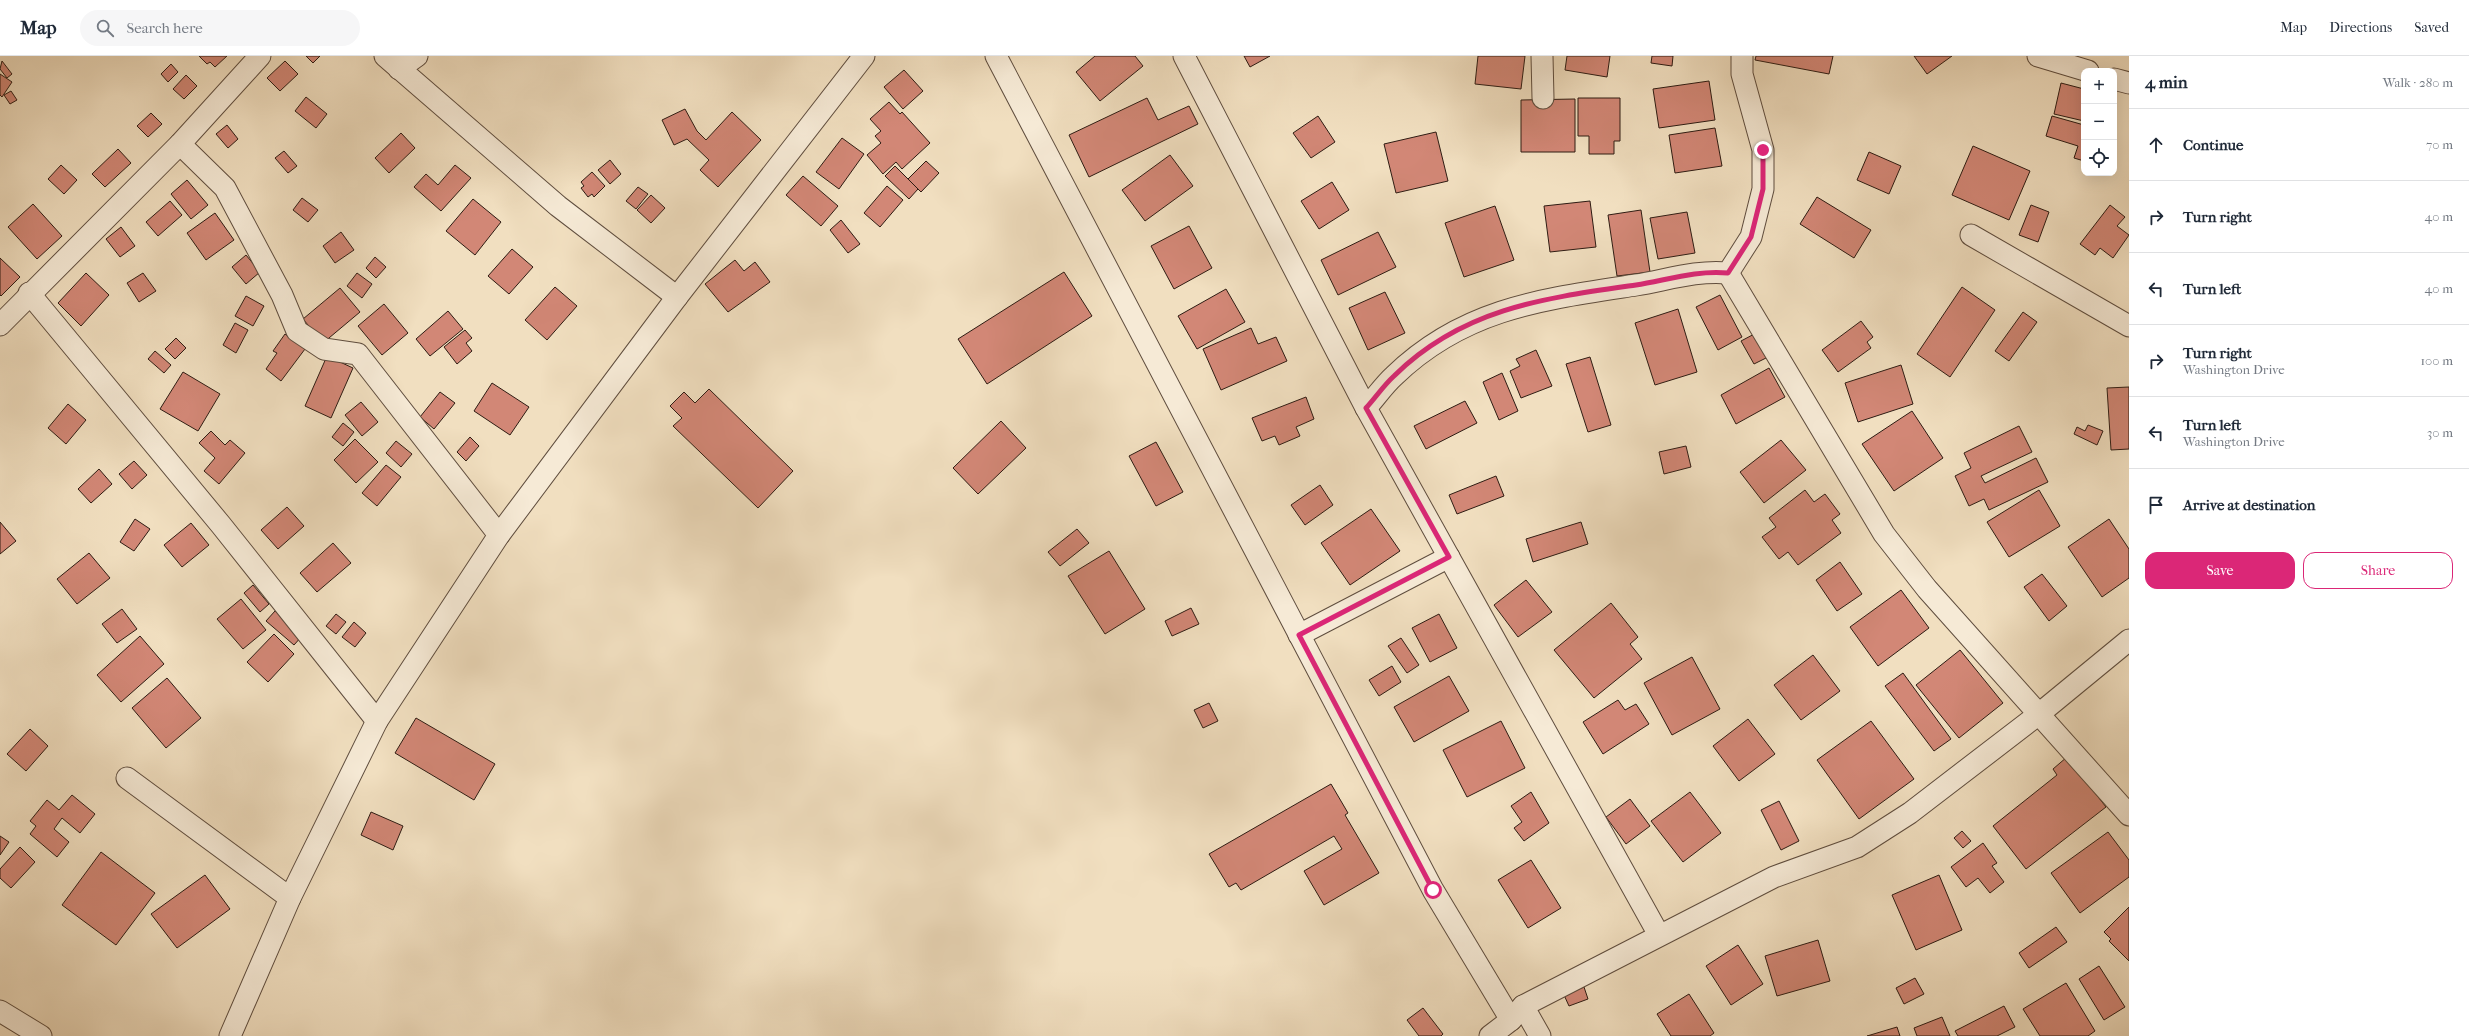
<!DOCTYPE html>
<meta charset="utf-8">
<style>
:root{--surface:#fff;--page:#f6f6f7;--text:#1f2937;--muted:#747a83;--line:#e0e1e3;--accent:#db2777}
body{margin:0;font-family:"IM FELL French Canon",serif;background:var(--page);color:var(--text)}
.controls{position:absolute;right:12px;top:12px;display:grid;overflow:hidden;border-radius:8px;box-shadow:0 4px 16px #0002}
.controls button{width:36px;height:36px;display:grid;place-items:center;padding:0;border:0;border-bottom:1px solid var(--line);background:var(--surface);color:var(--text);font:20px sans-serif}
.stop{position:absolute;width:12px;height:12px;margin:-9px;border:3px solid #db2777;border-radius:50%;background:#fff}
.stop.end{background:#db2777;border-color:#fff;box-shadow:0 1px 4px #0008}
.list{margin:0;padding:0;list-style:none}
h2{display:flex;justify-content:space-between;align-items:center;height:52px;margin:0;padding:0 16px;font-size:17px}
h2 small{font-size:13px;font-weight:400;color:var(--muted)}
.list li{display:grid;grid-template-columns:26px 1fr auto;gap:12px;align-items:center;box-sizing:border-box;height:72px;padding:0 16px;border-top:1px solid var(--line)}
.list b{display:block;font-size:15px;white-space:nowrap}
.list p{margin:0;font-size:13px;white-space:nowrap;color:var(--muted)}
.list em{font-size:13px;font-style:normal;color:var(--muted)}
.actions{display:flex;gap:8px;padding:12px 16px}
.actions a{flex:1;padding:9px 0;border:1px solid var(--accent);border-radius:12px;text-align:center;font-size:14px;color:var(--accent)}
.actions .main{background:var(--accent);color:#fff}
.icon{flex:none;width:22px;height:22px;fill:none;stroke:currentColor;stroke-width:2;stroke-linecap:round;stroke-linejoin:round}
.map{position:relative;flex:none;width:2129px;height:980px;overflow:hidden}
header{display:flex;align-items:center;gap:24px;box-sizing:border-box;height:56px;padding:0 20px;background:var(--surface);border-bottom:1px solid var(--line)}
header strong{font-size:19px}
nav{display:flex;gap:22px;margin-inline-start:auto;font-size:14px}
.search{width:280px;height:36px;background:var(--page);display:flex;align-items:center;gap:10px;box-sizing:border-box;padding:0 14px;border-radius:22px;color:var(--muted);font-size:15px}
main{display:flex}
aside{flex:1;background:var(--surface)}
.map>svg:first-child{display:block}
.building{fill:#d28776;stroke:#2e1c13}
.lines{fill:none;stroke-linecap:round;stroke-linejoin:round}
.minor-casing{stroke:#5f4d3e;stroke-width:23}
.minor{stroke:#f6ead6;stroke-width:21}
.route{stroke:#db2777;stroke-width:5}
</style>
<header>
<strong>Map</strong>
<div class="search"><svg class="icon" aria-label="search" viewBox="0 0 24 24"><circle cx="10" cy="10" r="6"/><path d="M15 15l6 6"/></svg>Search here</div>
<nav><a>Map</a><a>Directions</a><a>Saved</a></nav>
</header>
<main>
<div class="map">
<svg width="2129" height="980" viewBox="0 0 2129 980">
<rect width="100%" height="100%" fill="#f1dfc0"/>
<filter id="stains"><feTurbulence type="fractalNoise" baseFrequency=".005" numOctaves="4"/><feColorMatrix values="0 0 0 0 .2 0 0 0 0 .09 0 0 0 0 .02 0 0 0 .5 -.17"/></filter>
<radialGradient id="worn" r=".72"><stop offset=".6" stop-color="#630" stop-opacity="0"/><stop offset="1" stop-color="#630" stop-opacity=".3"/></radialGradient>
<g class="building">
<path d="M199,0H227L215,11L210,6L207,8Z"/>
<path d="M306,0H320L313,7Z"/>
<path d="M1095,0H1135L1143,10L1100,45L1076,16Z"/>
<path d="M1244,0H1270L1250,11Z"/>
<path d="M1478,0H1525L1521,33L1475,28Z"/>
<path d="M1567,0H1610L1607,21L1565,14Z"/>
<path d="M1652,0H1673L1672,10L1651,7Z"/>
<path d="M1756,0H1833L1829,18L1755,4Z"/>
<path d="M1914,0H1952L1927,18Z"/>
<path d="M2,5L12,18L7,22L0,13Z"/>
<path d="M285,5L298,18L280,35L267,22Z"/>
<path d="M171,8L178,16L168,26L161,18Z"/>
<path d="M904,14L923,35L903,53L884,31Z"/>
<path d="M0,18L12,26L2,41L0,39Z"/>
<path d="M186,19L197,30L184,43L173,33Z"/>
<path d="M1709,25L1715,64L1659,72L1653,33Z"/>
<path d="M2061,27L2084,33V65L2054,58Z"/>
<path d="M11,35L17,44L10,48L4,39Z"/>
<path d="M306,41L327,58L316,72L295,55Z"/>
<path d="M1147,42L1158,64L1189,50L1198,68L1089,121L1069,79Z"/>
<path d="M1578,42H1620V85H1614V98H1589V80H1578Z"/>
<path d="M1575,43V96H1521V44Z"/>
<path d="M889,46L900,58L902,56L930,87L902,113L896,106L883,118L867,99L881,87L875,80L881,75L870,63Z"/>
<path d="M685,53L697,75L706,84L732,56L761,84L718,131L700,114L709,104L687,83L674,89L662,64Z"/>
<path d="M151,57L162,68L148,81L137,70Z"/>
<path d="M1318,60L1335,86L1311,102L1293,77Z"/>
<path d="M2052,60L2084,69V105L2074,102L2078,90L2046,80Z"/>
<path d="M227,69L238,83L228,92L216,78Z"/>
<path d="M1715,72L1722,110L1675,117L1669,79Z"/>
<path d="M1436,76L1448,125L1396,137L1384,88Z"/>
<path d="M401,77L415,92L389,117L375,102Z"/>
<path d="M842,82L864,98L839,133L816,116Z"/>
<path d="M1973,90L2030,115L2009,164L1952,139Z"/>
<path d="M118,93L131,107L105,131L92,118Z"/>
<path d="M284,95L297,110L288,117L275,102Z"/>
<path d="M1869,96L1901,110L1889,138L1857,124Z"/>
<path d="M1170,99L1193,130L1145,165L1122,134Z"/>
<path d="M610,104L621,118L610,128L598,114Z"/>
<path d="M926,105L939,117L921,136L908,123Z"/>
<path d="M61,109L77,124L64,138L48,123Z"/>
<path d="M455,109L471,122L441,155L414,131L426,118L438,129Z"/>
<path d="M895,110L918,133L909,143L885,120Z"/>
<path d="M592,116L605,130L594,141L592,138L588,141L581,132L584,130L581,126Z"/>
<path d="M803,120L838,150L821,170L786,139Z"/>
<path d="M187,124L208,149L191,163L171,138Z"/>
<path d="M1332,126L1349,154L1319,173L1301,145Z"/>
<path d="M887,130L903,144L880,171L864,157Z"/>
<path d="M638,131L648,138L636,153L626,145Z"/>
<path d="M651,139L665,152L651,167L637,154Z"/>
<path d="M1817,141L1871,174L1854,202L1800,168Z"/>
<path d="M302,142L318,154L308,166L293,154Z"/>
<path d="M473,143L501,166L475,199L446,175Z"/>
<path d="M170,145L182,159L158,180L146,166Z"/>
<path d="M1590,145L1596,191L1550,196L1544,150Z"/>
<path d="M33,148L62,180L37,203L8,171Z"/>
<path d="M2031,149L2049,156L2038,186L2019,179Z"/>
<path d="M2110,149L2125,161L2117,170L2129,179L2113,202L2100,192L2095,199L2080,188Z"/>
<path d="M1495,150L1514,204L1464,221L1445,167Z"/>
<path d="M1641,154L1650,216L1617,220L1608,159Z"/>
<path d="M1687,156L1695,197L1658,203L1650,162Z"/>
<path d="M215,157L234,184L206,204L187,177Z"/>
<path d="M841,164L860,188L848,197L830,174Z"/>
<path d="M1189,170L1212,212L1174,233L1151,190Z"/>
<path d="M121,171L135,190L120,201L106,183Z"/>
<path d="M341,176L354,194L335,207L323,190Z"/>
<path d="M1378,176L1396,211L1338,239L1321,204Z"/>
<path d="M512,193L533,211L509,238L488,220Z"/>
<path d="M246,199L260,216L246,228L232,211Z"/>
<path d="M375,201L386,211L376,222L366,212Z"/>
<path d="M0,202L20,221L1,240L0,239Z"/>
<path d="M735,204L744,215L755,206L770,226L728,256L705,228Z"/>
<path d="M1064,216L1092,260L987,328L958,283Z"/>
<path d="M86,217L109,239L81,270L58,247Z"/>
<path d="M143,217L156,235L139,246L127,227Z"/>
<path d="M357,217L372,228L362,242L347,230Z"/>
<path d="M555,231L577,250L547,284L525,264Z"/>
<path d="M1962,231L1995,254L1950,321L1917,298Z"/>
<path d="M340,232L360,256L323,287L303,263Z"/>
<path d="M1226,233L1245,266L1197,293L1178,260Z"/>
<path d="M1385,236L1405,277L1368,294L1349,252Z"/>
<path d="M1720,239L1742,281L1718,294L1696,251Z"/>
<path d="M246,240L264,250L253,270L235,260Z"/>
<path d="M384,248L408,277L382,299L358,270Z"/>
<path d="M1678,253L1697,316L1655,329L1635,267Z"/>
<path d="M448,255L463,273L430,300L416,283Z"/>
<path d="M2023,256L2037,266L2009,305L1995,295Z"/>
<path d="M1861,265L1873,281L1867,286L1871,292L1838,316L1822,294Z"/>
<path d="M235,267L248,274L236,297L223,289Z"/>
<path d="M1251,272L1258,288L1276,281L1287,305L1221,334L1203,293Z"/>
<path d="M465,274L472,282L466,287L472,295L457,308L444,291Z"/>
<path d="M1760,275L1772,299L1754,308L1741,285Z"/>
<path d="M285,278L305,293L281,325L266,313L277,297L273,295Z"/>
<path d="M176,282L186,292L175,303L165,293Z"/>
<path d="M1536,294L1552,330L1521,342L1510,315L1520,310L1516,303Z"/>
<path d="M155,295L171,309L164,317L148,303Z"/>
<path d="M327,300L353,312L331,362L305,350Z"/>
<path d="M1590,301L1611,369L1588,376L1566,308Z"/>
<path d="M1901,309L1913,348L1858,366L1845,327Z"/>
<path d="M1769,312L1785,341L1736,368L1721,339Z"/>
<path d="M183,316L220,338L198,375L160,353Z"/>
<path d="M1502,317L1518,355L1499,364L1483,326Z"/>
<path d="M492,327L529,351L510,379L474,355Z"/>
<path d="M2129,331V393L2111,394L2107,332Z"/>
<path d="M709,333L793,415L758,452L673,370L682,362L670,350L684,336L695,347Z"/>
<path d="M440,336L455,347L434,373L420,361Z"/>
<path d="M1306,341L1314,363L1296,371L1300,380L1279,389L1275,380L1262,385L1252,362Z"/>
<path d="M1465,345L1477,367L1426,393L1414,370Z"/>
<path d="M361,346L378,366L362,380L345,359Z"/>
<path d="M68,348L86,364L66,388L48,372Z"/>
<path d="M1912,355L1943,402L1894,435L1862,388Z"/>
<path d="M1001,365L1026,392L978,438L953,412Z"/>
<path d="M343,367L354,376L343,390L332,381Z"/>
<path d="M2088,369L2103,375L2097,389L2074,378L2077,371L2085,375Z"/>
<path d="M2019,370L2032,396L1981,420L1985,427L2036,402L2048,426L1989,454L1984,443L1969,450L1955,420L1971,412L1964,397Z"/>
<path d="M211,375L225,389L230,384L245,397L219,428L204,415L215,402L199,387Z"/>
<path d="M470,381L479,390L466,405L457,396Z"/>
<path d="M355,383L378,406L356,427L334,404Z"/>
<path d="M1781,384L1806,414L1764,447L1740,416Z"/>
<path d="M396,385L412,398L401,411L386,397Z"/>
<path d="M1156,386L1183,436L1156,450L1129,400Z"/>
<path d="M1686,390L1691,411L1664,418L1659,396Z"/>
<path d="M134,405L147,419L132,433L119,418Z"/>
<path d="M386,409L401,421L377,450L362,437Z"/>
<path d="M99,413L112,428L91,447L78,433Z"/>
<path d="M1496,420L1504,440L1457,458L1449,439Z"/>
<path d="M1320,429L1333,449L1305,469L1291,449Z"/>
<path d="M1805,434L1814,446L1825,438L1840,458L1832,464L1841,477L1798,509L1788,496L1779,503L1762,481L1776,471L1769,462Z"/>
<path d="M2039,434L2060,470L2009,501L1987,466Z"/>
<path d="M287,451L304,470L278,493L261,474Z"/>
<path d="M1371,453L1400,495L1350,529L1321,487Z"/>
<path d="M135,463L150,473L134,495L120,486Z"/>
<path d="M2109,463L2129,493V522L2102,541L2068,491Z"/>
<path d="M0,466L16,485L0,498Z"/>
<path d="M1581,466L1588,488L1533,506L1526,483Z"/>
<path d="M191,467L209,489L182,511L164,489Z"/>
<path d="M1077,473L1089,487L1060,510L1048,496Z"/>
<path d="M333,487L351,507L317,536L300,517Z"/>
<path d="M1109,495L1145,553L1105,578L1068,520Z"/>
<path d="M89,497L110,522L77,548L57,523Z"/>
<path d="M1840,506L1862,538L1837,555L1816,524Z"/>
<path d="M2042,518L2067,550L2049,565L2024,531Z"/>
<path d="M1526,524L1552,556L1518,581L1494,549Z"/>
<path d="M253,529L269,548L260,556L244,537Z"/>
<path d="M1901,534L1929,572L1878,610L1850,571Z"/>
<path d="M241,543L266,574L243,593L217,563Z"/>
<path d="M1611,547L1638,581L1630,588L1642,603L1594,642L1554,594Z"/>
<path d="M1191,552L1199,568L1172,580L1165,565Z"/>
<path d="M122,553L137,573L117,587L102,568Z"/>
<path d="M275,555L302,580L294,589L266,565Z"/>
<path d="M336,558L346,566L336,578L326,570Z"/>
<path d="M1439,558L1457,592L1430,606L1412,572Z"/>
<path d="M354,566L366,577L355,591L342,581Z"/>
<path d="M274,578L294,598L268,626L247,606Z"/>
<path d="M140,580L164,608L121,646L97,619Z"/>
<path d="M1401,582L1419,609L1407,617L1388,590Z"/>
<path d="M1960,594L2003,647L1959,682L1916,629Z"/>
<path d="M1813,599L1840,635L1801,664L1774,629Z"/>
<path d="M1692,601L1720,653L1672,679L1644,627Z"/>
<path d="M1392,610L1401,626L1379,640L1369,624Z"/>
<path d="M1903,617L1951,683L1934,695L1885,630Z"/>
<path d="M1449,620L1469,655L1414,686L1394,651Z"/>
<path d="M167,622L201,662L166,692L132,652Z"/>
<path d="M1618,644L1625,654L1636,648L1649,668L1603,698L1583,666Z"/>
<path d="M1209,647L1218,665L1203,672L1194,654Z"/>
<path d="M416,662L495,708L474,744L395,697Z"/>
<path d="M1748,663L1775,698L1739,725L1713,690Z"/>
<path d="M1501,665L1525,712L1467,741L1443,694Z"/>
<path d="M1871,665L1914,723L1859,763L1817,704Z"/>
<path d="M30,673L48,690L26,715L7,698Z"/>
<path d="M2067,701L2106,751L2026,813L1993,770L2057,719L2053,713Z"/>
<path d="M1331,728L1348,757L1345,759L1379,817L1324,849L1304,815L1342,793L1334,780L1241,834L1236,827L1229,831L1209,798Z"/>
<path d="M1531,736L1549,767L1524,785L1514,772L1522,766L1511,750Z"/>
<path d="M1690,736L1721,777L1683,806L1651,765Z"/>
<path d="M72,739L95,758L80,777L62,762L54,773L69,786L57,801L30,778L36,770L30,765L47,744L59,754Z"/>
<path d="M1630,743L1650,770L1626,788L1606,761Z"/>
<path d="M1779,745L1799,785L1781,794L1761,754Z"/>
<path d="M371,756L403,770L393,794L361,779Z"/>
<path d="M1962,775L1971,785L1963,792L1954,782Z"/>
<path d="M2108,776L2129,804V821L2080,857L2051,817Z"/>
<path d="M0,780L9,786L0,799Z"/>
<path d="M1983,787L1997,807L1992,810L2004,826L1990,837L1978,822L1966,831L1951,811Z"/>
<path d="M20,791L35,806L11,832L0,822V813Z"/>
<path d="M101,796L155,837L116,889L62,849Z"/>
<path d="M1531,804L1561,852L1528,872L1498,824Z"/>
<path d="M205,819L230,853L177,892L151,858Z"/>
<path d="M1939,819L1962,874L1916,894L1892,839Z"/>
<path d="M2129,851V905L2109,885L2111,883L2104,876Z"/>
<path d="M2056,871L2067,886L2029,912L2019,897Z"/>
<path d="M1818,884L1830,925L1777,940L1765,900Z"/>
<path d="M1738,889L1763,928L1731,949L1706,910Z"/>
<path d="M2099,910L2125,951L2104,964L2079,923Z"/>
<path d="M1915,922L1924,938L1904,948L1896,932Z"/>
<path d="M2066,927L2095,975L2088,980H2040L2023,953Z"/>
<path d="M1584,931L1588,943L1569,950L1564,939Z"/>
<path d="M1689,938L1714,977L1710,980H1671L1657,958Z"/>
<path d="M2004,950L2015,971L1997,980H1958L1955,975Z"/>
<path d="M1423,952L1443,978L1441,980H1419L1407,964Z"/>
<path d="M1942,961L1950,980H1917L1914,972Z"/>
<path d="M1897,971L1900,980H1867Z"/>
</g>
<g class="lines">
<defs>
<g id="minor">
<path d="M385,0L558,150L677,241"/>
<path d="M996,0L1433,834L1511,964"/>
<path d="M1184,0L1366,352L1659,879"/>
<path d="M1542,0L1543,42"/>
<path d="M2038,0L2088,15"/>
<path d="M399,13L417,0"/>
<path d="M2114,23L2129,27"/>
<path d="M180,88L225,132L282,239L297,275L324,293L358,298L499,479"/>
<path d="M1971,179L2129,270"/>
<path d="M1728,217L1884,478L1927,533L2129,759"/>
<path d="M29,237L221,469L377,665"/>
<path d="M0,269L180,88L260,0"/>
<path d="M1366,352C1376,341 1384,329 1394,320C1464,252 1544,243 1636,229C1667,224 1696,214 1728,217L1751,181L1763,133V94L1742,18V0"/>
<path d="M1299,579L1449,501"/>
<path d="M127,722L290,842"/>
<path d="M1523,950L1540,980"/>
<path d="M0,955L41,980"/>
<path d="M230,980L290,842L377,665L499,479L677,241L864,0"/>
<path d="M1490,980L1511,964L1523,950L1774,821L1857,791L1910,757L2039,658L2129,584"/>
</g>
</defs>
<use href="#minor" class="minor-casing"/>
<use href="#minor" class="minor"/>
</g>
<g class="lines">
<path class="route" d="M1433,834L1299,579L1449,501L1366,352C1376,341 1384,329 1394,320C1463,252 1545,242 1636,229C1667,224 1696,214 1728,217L1751,181L1763,133V94"/>
</g>
<rect width="100%" height="100%" filter="url(#stains)"/>
<rect width="100%" height="100%" fill="url(#worn)"/>
</svg>
<div class="controls">
<button>+</button>
<button>−</button>
<button><svg class="icon" aria-label="locate" viewBox="0 0 24 24"><circle cx="12" cy="12" r="6"/><path d="M12 2v4M12 18v4M2 12h4M18 12h4"/></svg></button>
</div>
<div class="stop" style="left:1433px;top:834px"></div>
<div class="stop end" style="left:1763px;top:94px"></div>
</div>
<aside>
<h2>4 min<small>Walk · 280 m</small></h2>
<ul class="list">
<li><svg class="icon" aria-label="ahead" viewBox="0 0 24 24"><path d="M12 20V5M6 11l6-6 6 6"/></svg><div><b>Continue</b></div><em>70 m</em></li>
<li><svg class="icon" aria-label="right" viewBox="0 0 24 24"><path d="M7 20v-9h11M14 6l5 5-5 5"/></svg><div><b>Turn right</b></div><em>40 m</em></li>
<li><svg class="icon" aria-label="left" viewBox="0 0 24 24"><path d="M17 20v-9H6M10 6l-5 5 5 5"/></svg><div><b>Turn left</b></div><em>40 m</em></li>
<li><svg class="icon" aria-label="right" viewBox="0 0 24 24"><path d="M7 20v-9h11M14 6l5 5-5 5"/></svg><div><b>Turn right</b><p>Washington Drive</p></div><em>100 m</em></li>
<li><svg class="icon" aria-label="left" viewBox="0 0 24 24"><path d="M17 20v-9H6M10 6l-5 5 5 5"/></svg><div><b>Turn left</b><p>Washington Drive</p></div><em>30 m</em></li>
<li><svg class="icon" aria-label="arrive" viewBox="0 0 24 24"><path d="M6 21V4h12l-3 4 3 4H6"/></svg><div><b>Arrive at destination</b></div></li>
</ul>
<div class="actions"><a class="main">Save</a><a>Share</a></div>
</aside>
</main>
